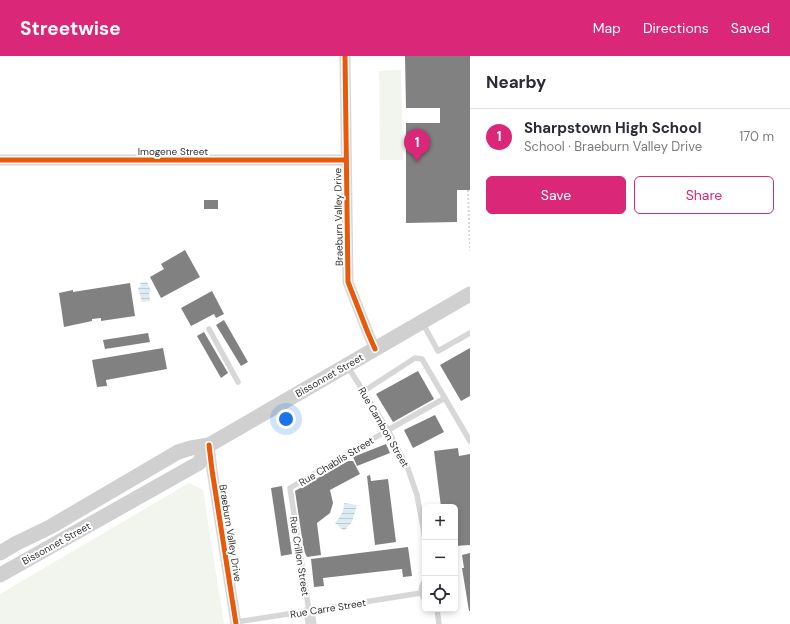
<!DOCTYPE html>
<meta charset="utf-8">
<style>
:root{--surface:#fff;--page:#f7f7f7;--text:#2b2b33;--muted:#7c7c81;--line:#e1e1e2;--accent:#db2777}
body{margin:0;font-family:"DM Sans",sans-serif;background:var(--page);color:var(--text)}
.controls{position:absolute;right:12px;bottom:12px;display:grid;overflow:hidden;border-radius:6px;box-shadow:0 2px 6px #0003}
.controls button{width:36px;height:36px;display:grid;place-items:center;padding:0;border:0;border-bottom:1px solid var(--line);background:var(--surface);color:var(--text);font:20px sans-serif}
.you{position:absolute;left:286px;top:363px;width:14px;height:14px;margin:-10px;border:3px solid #fff;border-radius:50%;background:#1a73e8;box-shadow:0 0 0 6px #1a73e833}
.badge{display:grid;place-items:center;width:26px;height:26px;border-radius:50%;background:var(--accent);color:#fff;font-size:13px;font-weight:700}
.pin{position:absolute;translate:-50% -33px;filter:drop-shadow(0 1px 2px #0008)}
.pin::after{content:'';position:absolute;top:21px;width:14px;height:12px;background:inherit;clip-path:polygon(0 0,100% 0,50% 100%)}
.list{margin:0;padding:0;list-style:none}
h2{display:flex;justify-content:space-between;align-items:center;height:52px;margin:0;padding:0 16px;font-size:17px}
h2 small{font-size:13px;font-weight:400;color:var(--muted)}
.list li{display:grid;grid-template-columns:26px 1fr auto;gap:12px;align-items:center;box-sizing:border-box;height:56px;padding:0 16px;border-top:1px solid var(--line)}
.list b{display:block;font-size:15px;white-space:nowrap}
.list p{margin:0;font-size:13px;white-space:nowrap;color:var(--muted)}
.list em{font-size:13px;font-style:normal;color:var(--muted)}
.actions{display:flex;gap:8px;padding:12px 16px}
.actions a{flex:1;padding:9px 0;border:1px solid var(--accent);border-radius:6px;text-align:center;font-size:14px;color:var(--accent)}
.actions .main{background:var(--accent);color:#fff}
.icon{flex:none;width:22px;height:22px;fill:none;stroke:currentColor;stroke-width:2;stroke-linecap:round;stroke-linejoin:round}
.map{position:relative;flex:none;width:470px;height:568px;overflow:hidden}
header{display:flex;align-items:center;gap:24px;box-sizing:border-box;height:56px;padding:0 20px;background:var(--accent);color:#fff}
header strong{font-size:19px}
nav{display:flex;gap:22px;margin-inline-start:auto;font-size:14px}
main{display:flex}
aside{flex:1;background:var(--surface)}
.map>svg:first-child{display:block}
.green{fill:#f1f5ed}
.water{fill:url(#water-rules)}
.building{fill:#818181}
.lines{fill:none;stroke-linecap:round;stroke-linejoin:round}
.path{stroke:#d6d6d6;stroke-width:2;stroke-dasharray:2 2;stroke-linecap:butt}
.service{stroke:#d7d7d7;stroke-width:5.5}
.minor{stroke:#d7d7d7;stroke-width:11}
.secondary{stroke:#d0d0d0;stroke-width:15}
.cycleway-casing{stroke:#fff;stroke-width:8}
.cycleway{stroke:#e8590c;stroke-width:5}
.labels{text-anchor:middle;stroke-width:4;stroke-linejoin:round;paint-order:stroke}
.street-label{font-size:10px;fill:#333;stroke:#fff}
</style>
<header>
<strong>Streetwise</strong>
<nav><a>Map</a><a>Directions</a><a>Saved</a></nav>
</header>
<main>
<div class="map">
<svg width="470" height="568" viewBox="0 0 470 568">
<defs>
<pattern id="water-rules" width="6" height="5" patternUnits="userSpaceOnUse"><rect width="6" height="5" fill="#ddebf3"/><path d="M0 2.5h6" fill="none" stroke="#becad1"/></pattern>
</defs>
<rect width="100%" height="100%" fill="#fff"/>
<g class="green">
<path d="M401,14L403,104H380L379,15Z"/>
<path d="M189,427L203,434L224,568H0V538Z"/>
</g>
<g class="water">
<path d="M147,226L151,235L149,236L150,245L142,246L138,232L141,230L140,227Z"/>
<path d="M344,447L357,449L352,466L344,475L335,467C340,461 344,456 344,447Z"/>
</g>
<g class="building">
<path d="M405,0H470V134H457V166L406,167V67H440V52H406Z"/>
<rect x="204" y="144" width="14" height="9"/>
<path d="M185,194L200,221L161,242L150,221L164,213L161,208Z"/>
<path d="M130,227L135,260L101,265V262L92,263V265L64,271L59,237L73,234V236Z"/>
<path d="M212,235L224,258L216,262L214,258L191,270L181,252Z"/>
<path d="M224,264L248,306L241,310L216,269Z"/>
<path d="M204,276L228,317L221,322L197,280Z"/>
<path d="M148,277L150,286L105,293L103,284Z"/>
<path d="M163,292L167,313L106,324L107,330L97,331L92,304Z"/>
<path d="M470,292V340L461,345L440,309Z"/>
<path d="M418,315L434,343L393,366L376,338Z"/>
<path d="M435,359L444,376L413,392L404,374Z"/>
<path d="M386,388L390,397L357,410L353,401Z"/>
<path d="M458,392L459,400L470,398V489L455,490V451H441L434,395Z"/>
<path d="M348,405H353L360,418L330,434L333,447L330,457L317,467L321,499L307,501L304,495L295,435Z"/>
<path d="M370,419L371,425L388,423L396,486L375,489L367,420Z"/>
<path d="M282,430L292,498L281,500L271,432Z"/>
<path d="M408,491L412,520L403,521L402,513L323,522L324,530L314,531L311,503Z"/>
<path d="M470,497V555H469L462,512H464L462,499Z"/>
</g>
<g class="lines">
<path class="path" d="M468,134L470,195"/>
<g class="service">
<path d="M422,266L438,295L470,277"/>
<path d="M209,273L238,326"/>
<path d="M348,311L388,374L407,410L417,439L425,482"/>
<path d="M364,335L415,302L422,303L470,385"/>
<path d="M425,525C420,531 420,538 425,544"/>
<path d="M437,553L439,568"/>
<path d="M309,555L290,432L388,374L445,342"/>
<path d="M236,566L301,556L421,537"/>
</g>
<g class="minor">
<path d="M345,0L348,226L368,277L375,293"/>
<path d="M0,104H346"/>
<path d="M209,389L212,414L236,568"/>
<path d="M309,555L311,568"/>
</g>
<g class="secondary">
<path d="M0,497L15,488L50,471L178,396L191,392L209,389L470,238"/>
<path d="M0,519L199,407L209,389"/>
</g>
<defs>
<g id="cycleway">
<path d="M345,0L348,226L368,277L375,293"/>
<path d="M0,104H346"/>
<path d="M209,389L212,414L236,568"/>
</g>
</defs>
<use href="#cycleway" class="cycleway-casing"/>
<use href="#cycleway" class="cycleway"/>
</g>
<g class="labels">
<g class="street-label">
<text x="173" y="99">Imogene Street</text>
<text transform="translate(338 161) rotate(-91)" y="4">Braeburn Valley Drive</text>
<text transform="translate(329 319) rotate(-30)" y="4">Bissonnet Street</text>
<text transform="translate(384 371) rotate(60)" y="4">Rue Cambon Street</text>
<text transform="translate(336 405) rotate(-31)" y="4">Rue Chablis Street</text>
<text transform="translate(231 477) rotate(81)" y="4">Braeburn Valley Drive</text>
<text transform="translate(56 487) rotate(-29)" y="4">Bissonnet Street</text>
<text transform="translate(300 500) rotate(81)" y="4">Rue Crillon Street</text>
<text transform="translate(328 552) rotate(-9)" y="4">Rue Carre Street</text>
</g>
</g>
</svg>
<div class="controls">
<button>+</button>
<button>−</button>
<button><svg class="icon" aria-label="locate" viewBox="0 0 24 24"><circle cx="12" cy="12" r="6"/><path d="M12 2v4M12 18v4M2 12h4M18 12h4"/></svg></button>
</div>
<div class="you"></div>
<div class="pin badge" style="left:417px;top:106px">1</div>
</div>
<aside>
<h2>Nearby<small></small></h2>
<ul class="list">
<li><span class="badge">1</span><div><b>Sharpstown High School</b><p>School · Braeburn Valley Drive</p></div><em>170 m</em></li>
</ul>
<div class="actions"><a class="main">Save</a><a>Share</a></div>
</aside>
</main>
